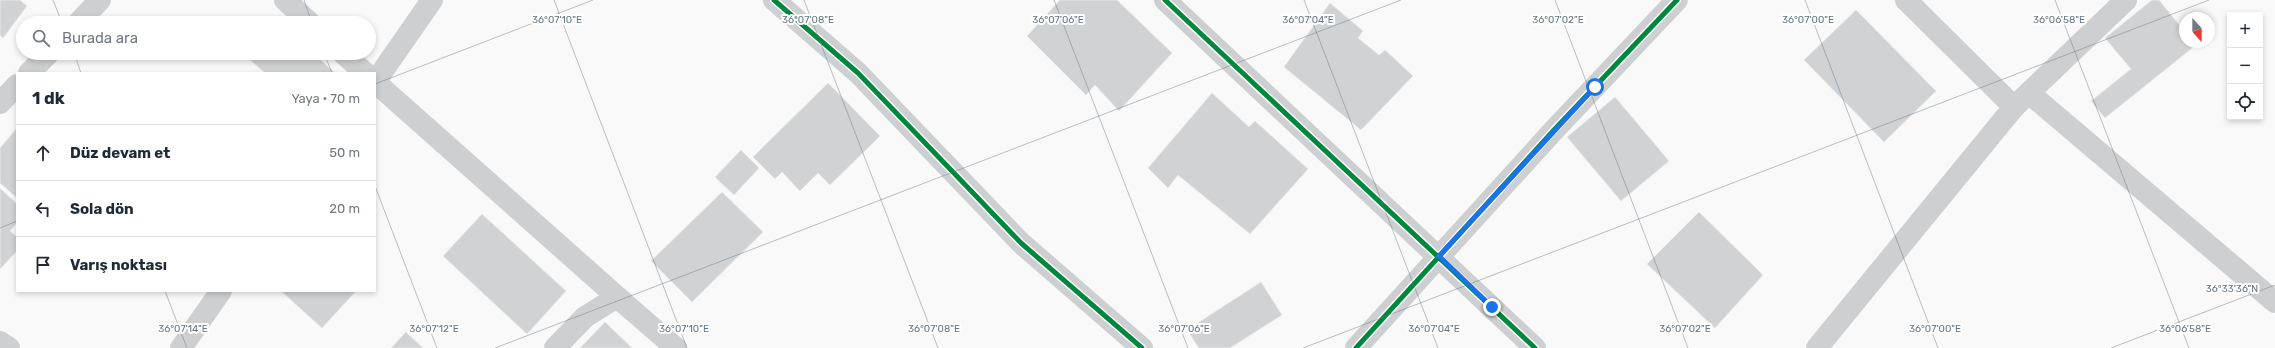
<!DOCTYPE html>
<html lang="tr">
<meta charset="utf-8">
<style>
:root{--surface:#fff;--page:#f6f6f7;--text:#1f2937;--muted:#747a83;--line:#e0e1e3}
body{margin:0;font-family:Rubik,sans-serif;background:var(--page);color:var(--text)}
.controls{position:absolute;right:12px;top:12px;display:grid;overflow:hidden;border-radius:0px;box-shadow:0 2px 6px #0003}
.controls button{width:36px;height:36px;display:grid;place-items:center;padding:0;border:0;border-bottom:1px solid var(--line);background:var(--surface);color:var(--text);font:20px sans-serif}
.compass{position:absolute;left:2179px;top:12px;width:36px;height:36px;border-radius:50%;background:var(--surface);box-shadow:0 2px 6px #0003;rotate:159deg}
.stop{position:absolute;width:12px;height:12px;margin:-9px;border:3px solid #1a73e8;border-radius:50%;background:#fff}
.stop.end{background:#1a73e8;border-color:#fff;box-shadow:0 1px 4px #0008}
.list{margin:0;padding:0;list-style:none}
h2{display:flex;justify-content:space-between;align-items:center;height:52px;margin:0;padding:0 16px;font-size:17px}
h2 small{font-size:13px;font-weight:400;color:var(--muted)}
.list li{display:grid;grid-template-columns:26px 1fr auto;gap:12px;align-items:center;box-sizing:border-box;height:56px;padding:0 16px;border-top:1px solid var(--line)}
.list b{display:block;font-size:15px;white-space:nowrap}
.list em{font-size:13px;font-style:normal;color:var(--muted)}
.icon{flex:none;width:22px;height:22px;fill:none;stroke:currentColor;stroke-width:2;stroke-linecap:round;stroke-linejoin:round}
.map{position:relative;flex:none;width:2275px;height:348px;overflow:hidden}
.search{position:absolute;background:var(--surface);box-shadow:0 2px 6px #0003;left:16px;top:16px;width:360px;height:44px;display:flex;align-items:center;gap:10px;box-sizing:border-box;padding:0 14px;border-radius:22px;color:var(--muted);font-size:15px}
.panel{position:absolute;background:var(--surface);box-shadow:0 2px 6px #0003;left:16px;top:72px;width:360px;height:220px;border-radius:0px}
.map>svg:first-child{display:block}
.building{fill:#d0d2d3;stroke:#e8e8e8}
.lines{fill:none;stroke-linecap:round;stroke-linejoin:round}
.street{stroke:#cecfd0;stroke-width:22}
.cycleway-casing{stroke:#fff;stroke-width:8}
.cycleway{stroke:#00873e;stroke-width:5}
.route{stroke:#1a73e8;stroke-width:5}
.ticks{fill:none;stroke:#657683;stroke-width:1;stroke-opacity:0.45}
.ticks-label{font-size:10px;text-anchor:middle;fill:#657683;stroke:#fff;stroke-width:4;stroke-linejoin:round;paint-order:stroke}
</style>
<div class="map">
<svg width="2275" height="348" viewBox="0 0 2275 348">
<rect width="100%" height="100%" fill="#f9f9f9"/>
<g class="building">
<path d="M0,0H20L27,6L3,38L0,35Z"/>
<path d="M1060,0H1117L1172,53L1119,111L1095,85L1086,95L1027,36Z"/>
<path d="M2152,0H2159L2185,32V42H2193L2196,45L2105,118L2091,101L2131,69L2105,38Z"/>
<path d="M1330,3L1363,31L1358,38L1379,55L1385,50L1413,76L1361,130L1284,67Z"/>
<path d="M1856,10L1936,91L1884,142L1804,60Z"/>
<path d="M246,53H313L335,73H265L244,55Z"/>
<path d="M828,83L880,136L830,185L818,173L800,191L782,172L775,179L753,157Z"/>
<path d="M1212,93L1249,127L1255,121L1308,169L1250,234L1178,175L1168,188L1148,168Z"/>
<path d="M1615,97L1669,161L1621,201L1567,137Z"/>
<path d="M17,128V198L0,183V148Z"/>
<path d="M741,150L759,168L734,195L715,177Z"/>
<path d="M0,188L17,204V223L10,231L17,237V251L0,269Z"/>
<path d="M722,192L763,232L692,302L651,261Z"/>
<path d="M1699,212L1763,275L1715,328L1647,264Z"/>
<path d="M482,214L566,291L527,334L443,256Z"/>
<path d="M1261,282L1282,315L1230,348H1199L1187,330Z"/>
<path d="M281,291H356L322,328Z"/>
<path d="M605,322L632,348H580Z"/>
<path d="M406,332L423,348H391Z"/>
</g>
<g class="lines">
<g class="street">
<path d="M285,0L310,23"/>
<path d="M774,0L858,73L1021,243L1142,348"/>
<path d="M1165,0L1535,348"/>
<path d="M1906,0L2014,107"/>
<path d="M78,23L100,0"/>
<path d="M343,53L365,73"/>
<path d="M29,73L49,53"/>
<path d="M375,82L624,303"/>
<path d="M375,82L432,0"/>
<path d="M2029,93L2275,302"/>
<path d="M0,103L17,85"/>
<path d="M0,342L9,348"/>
<path d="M181,348L221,291"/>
<path d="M555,348L585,317L617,297L676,348"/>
<path d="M1356,348L1554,130L1677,0"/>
<path d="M1817,348L2014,107L2126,0"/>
</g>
<defs>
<g id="cycleway">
<path d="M774,0L858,73L1021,243L1142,348"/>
<path d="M1165,0L1535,348"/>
<path d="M1356,348L1554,130L1677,0"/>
</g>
</defs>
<use href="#cycleway" class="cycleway-casing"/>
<use href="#cycleway" class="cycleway"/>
</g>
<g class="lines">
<path class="route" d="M1492,307L1439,256L1595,87"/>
</g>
<path class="ticks" d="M53,0L62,23M304,0L312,23M554,0L687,348M804,0L938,348M1054,0L1188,348M1304,0L1438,348M1555,0L1688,348M1805,0L1938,348M2055,0L2189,348M74,53L81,73M324,53L332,73M375,84L593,0M375,186L437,348M0,228L17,221M165,291L187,348M495,348L1401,0M1303,348L2209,0M2111,348L2275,285"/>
<g class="ticks-label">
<text x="557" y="23">36°07'10"E</text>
<text x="808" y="23">36°07'08"E</text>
<text x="1058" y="23">36°07'06"E</text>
<text x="1308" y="23">36°07'04"E</text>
<text x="1558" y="23">36°07'02"E</text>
<text x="1808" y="23">36°07'00"E</text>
<text x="2059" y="23">36°06'58"E</text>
<text x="2232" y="292">36°33'36"N</text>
<text x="183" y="332">36°07'14"E</text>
<text x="434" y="332">36°07'12"E</text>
<text x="684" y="332">36°07'10"E</text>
<text x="934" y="332">36°07'08"E</text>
<text x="1184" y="332">36°07'06"E</text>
<text x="1434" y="332">36°07'04"E</text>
<text x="1685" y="332">36°07'02"E</text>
<text x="1935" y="332">36°07'00"E</text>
<text x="2185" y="332">36°06'58"E</text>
</g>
</svg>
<div class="controls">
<button>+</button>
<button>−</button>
<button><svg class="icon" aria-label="locate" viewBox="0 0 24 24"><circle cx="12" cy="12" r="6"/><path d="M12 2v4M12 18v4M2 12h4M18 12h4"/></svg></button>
</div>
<svg class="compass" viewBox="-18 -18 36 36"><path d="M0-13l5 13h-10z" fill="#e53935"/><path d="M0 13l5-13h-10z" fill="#747a83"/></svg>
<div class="stop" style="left:1595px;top:87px"></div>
<div class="stop end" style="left:1492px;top:307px"></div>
<div class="search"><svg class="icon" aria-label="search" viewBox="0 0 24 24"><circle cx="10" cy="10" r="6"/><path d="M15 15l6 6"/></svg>Burada ara</div>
<section class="panel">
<h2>1 dk<small>Yaya · 70 m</small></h2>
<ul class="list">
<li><svg class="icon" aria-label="ahead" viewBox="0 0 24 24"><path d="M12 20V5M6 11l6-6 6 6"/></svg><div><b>Düz devam et</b></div><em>50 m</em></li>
<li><svg class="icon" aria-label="left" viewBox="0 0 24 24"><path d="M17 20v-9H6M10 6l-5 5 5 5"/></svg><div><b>Sola dön</b></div><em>20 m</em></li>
<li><svg class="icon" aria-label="arrive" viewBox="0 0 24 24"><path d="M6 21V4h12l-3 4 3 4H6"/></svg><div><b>Varış noktası</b></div></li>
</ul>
</section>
</div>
